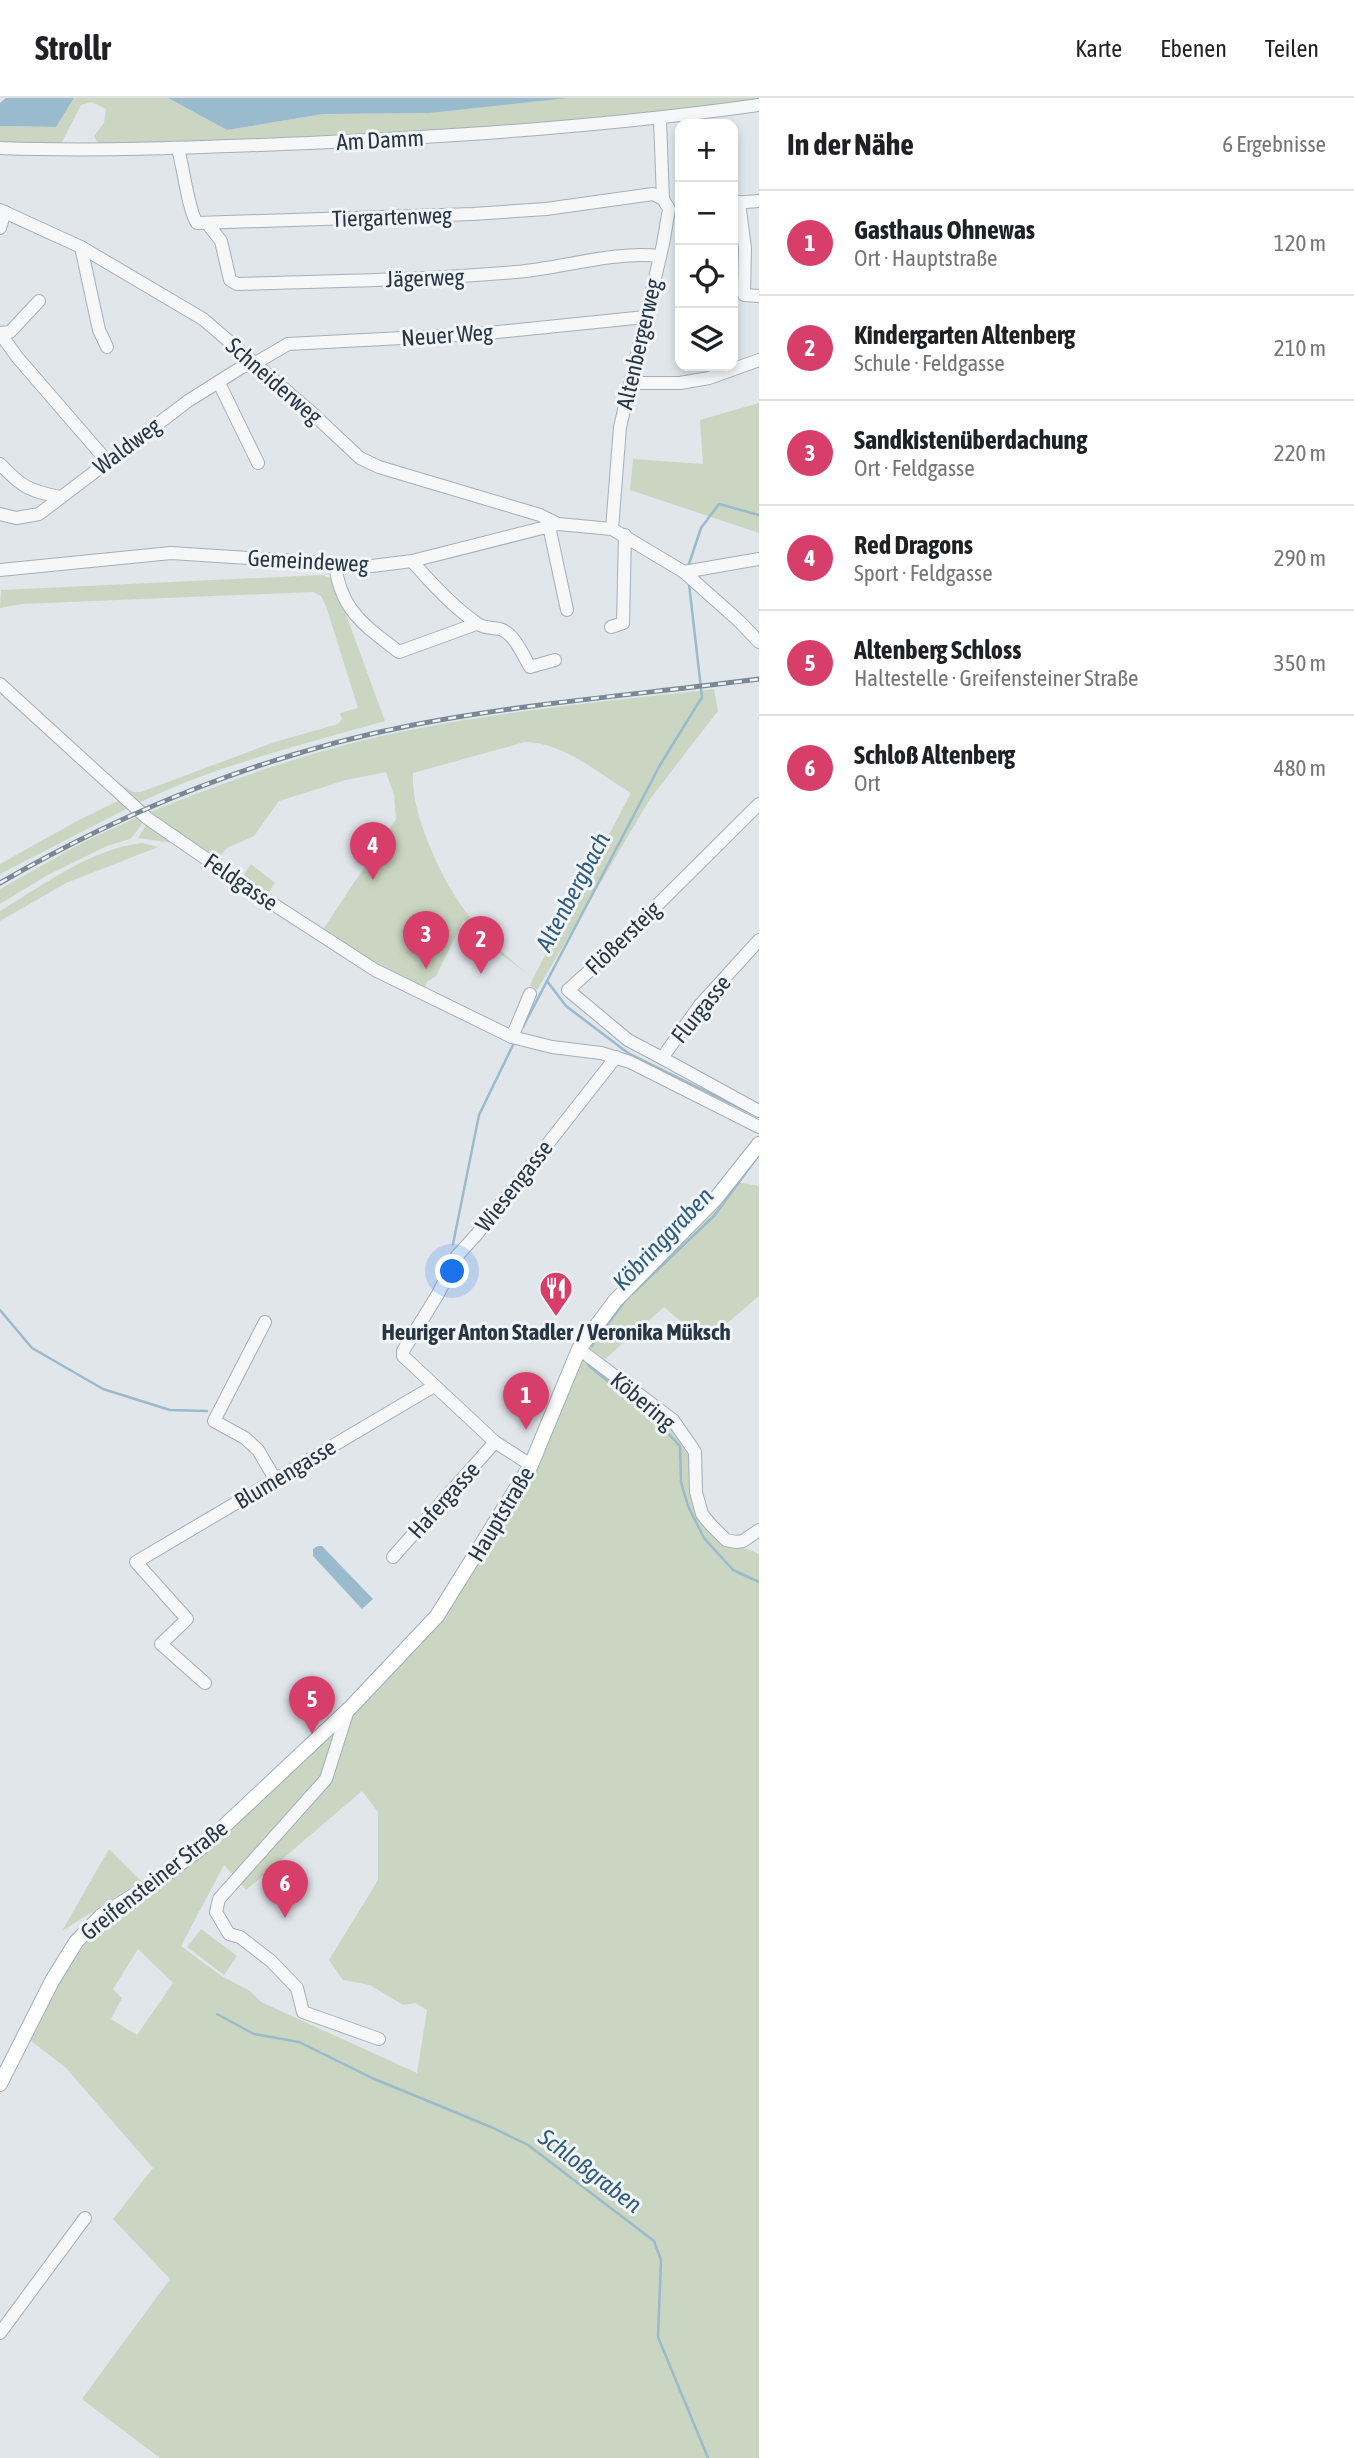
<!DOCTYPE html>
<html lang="de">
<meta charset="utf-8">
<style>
:root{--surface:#fff;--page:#f6f6f6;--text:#202124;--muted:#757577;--line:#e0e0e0;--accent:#d83e6a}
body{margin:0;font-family:"Asap Condensed",sans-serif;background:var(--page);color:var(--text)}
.controls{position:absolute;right:21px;top:21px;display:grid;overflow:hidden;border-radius:14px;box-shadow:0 4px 10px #0003}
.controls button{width:63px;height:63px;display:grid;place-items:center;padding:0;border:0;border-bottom:2px solid var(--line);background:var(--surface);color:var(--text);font:35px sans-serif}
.you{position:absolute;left:453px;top:1174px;width:24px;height:24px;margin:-18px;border:5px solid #fff;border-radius:50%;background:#1a73e8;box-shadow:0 0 0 10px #1a73e833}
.badge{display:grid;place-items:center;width:46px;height:46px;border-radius:50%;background:var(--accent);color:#fff;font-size:23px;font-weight:700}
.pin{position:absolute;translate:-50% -58px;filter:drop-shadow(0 2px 4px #0008)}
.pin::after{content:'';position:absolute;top:37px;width:24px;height:21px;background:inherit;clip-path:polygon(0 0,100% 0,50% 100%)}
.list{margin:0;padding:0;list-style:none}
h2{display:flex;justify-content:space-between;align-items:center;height:91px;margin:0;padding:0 28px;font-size:30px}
h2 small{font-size:23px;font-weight:400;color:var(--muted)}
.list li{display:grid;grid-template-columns:46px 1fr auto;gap:21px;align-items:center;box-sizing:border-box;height:105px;padding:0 28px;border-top:2px solid var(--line)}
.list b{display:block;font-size:26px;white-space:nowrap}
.list p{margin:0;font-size:23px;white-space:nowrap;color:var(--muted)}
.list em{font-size:23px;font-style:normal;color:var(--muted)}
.icon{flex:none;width:38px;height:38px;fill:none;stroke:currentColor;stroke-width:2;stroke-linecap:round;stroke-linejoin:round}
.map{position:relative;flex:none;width:759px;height:2360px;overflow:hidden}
header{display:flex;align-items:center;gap:42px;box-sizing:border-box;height:98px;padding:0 35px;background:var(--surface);border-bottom:2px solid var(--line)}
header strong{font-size:33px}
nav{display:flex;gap:38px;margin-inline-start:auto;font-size:24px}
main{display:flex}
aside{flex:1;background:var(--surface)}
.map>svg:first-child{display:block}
.green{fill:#cad6c2;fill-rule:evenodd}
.water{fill:#9abacd}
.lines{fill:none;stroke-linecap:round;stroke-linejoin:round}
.stream{stroke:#9abacd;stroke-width:2.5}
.minor-casing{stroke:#a6aeb6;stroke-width:14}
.major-casing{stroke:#a0adb8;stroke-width:16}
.minor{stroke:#f5f7f9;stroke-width:12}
.major{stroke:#fff;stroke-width:14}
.rail-casing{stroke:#7a8896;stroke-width:5}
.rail{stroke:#f1f5f8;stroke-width:2.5;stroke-dasharray:8;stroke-linecap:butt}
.labels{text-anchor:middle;stroke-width:6;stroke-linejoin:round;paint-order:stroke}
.street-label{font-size:23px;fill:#283644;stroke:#f1f5f8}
.poi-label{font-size:23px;font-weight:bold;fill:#283644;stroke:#f1f5f8}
.water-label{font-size:24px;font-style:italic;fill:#2f5c7b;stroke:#f1f5f8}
</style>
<header>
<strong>Strollr</strong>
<nav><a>Karte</a><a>Ebenen</a><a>Teilen</a></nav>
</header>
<main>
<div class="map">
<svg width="759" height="2360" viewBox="0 0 759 2360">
<rect width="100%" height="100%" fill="#e1e6eb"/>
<g class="green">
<path d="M74,0H168L227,32L323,16L430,15L559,0H759V4L660,17L193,49L98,46L94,38L104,25L106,11L92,4L81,7L61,46H0V28L56,29Z"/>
<path d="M759,305V435L630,392L633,361L703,366L700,322Z"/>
<path d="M323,477L333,481L385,623C300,647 214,668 134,707L102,674L133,694H141L275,644L338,626L342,621L340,615L358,610L326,508L321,498L313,494L22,506L0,510L1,492Z"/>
<path d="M714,591L718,613L650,701L537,892L530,887L533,880L476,838L464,821L436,878L427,884L424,892L394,877L322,833L396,721L394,697L386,674L346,682L279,703L254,738L227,750L216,763L145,716C221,685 297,658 377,639C487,614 602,604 714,591ZM525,644C563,644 599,676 631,695L533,880C483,841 451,803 428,744C419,721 412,699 413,675Z"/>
<path d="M120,702L128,710L0,776V766L77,723Z"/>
<path d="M137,719L142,721L141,728L130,741L107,748L46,778L0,806V791L82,745Z"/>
<path d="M148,724L181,746L138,740Z"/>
<path d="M142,745L158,749L66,785L0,823V813C44,787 90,751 142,745Z"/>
<path d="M251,766L275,785L268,796L242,779Z"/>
<path d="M738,1084L759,1088V1198L705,1244L664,1209L605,1261L587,1249L631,1191Z"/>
<path d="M581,1256L673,1328L692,1356L712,1436L759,1456V2360H160L82,2301L170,2181L113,2121L153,2070L66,1970L30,1942L56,1887L80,1852L108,1823L193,1762L344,1621L323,1679L235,1779L224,1767L181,1848L223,1879L250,1893L261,1904L417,1975L427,1912L415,1905L403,1907L370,1887L343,1882L329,1862L378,1782V1714L362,1693L246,1792L239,1783L329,1683L351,1613L442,1519ZM138,1851L173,1885L137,1937L111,1921L122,1900L113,1891Z"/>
<path d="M109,1751L141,1783L62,1833Z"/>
<path d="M201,1831L237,1858L224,1877L187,1849Z"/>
</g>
<g class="water">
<path d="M6,0H74L56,29L0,28V5Z"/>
<path d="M168,0H567L430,15L323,16L227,32Z"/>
<path d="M318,1448H322L373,1501L362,1511L313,1458V1451Z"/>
</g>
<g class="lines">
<g class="stream">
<path d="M689,466L701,430L719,406L759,417"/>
<path d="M689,486L702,599L660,667L547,883L566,908L628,955L750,1015"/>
<path d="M523,929L547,883"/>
<path d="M453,1146L479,1017L513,947"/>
<path d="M632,1196L714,1118L759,1057"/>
<path d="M0,1212L32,1250L103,1291L170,1312L207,1313"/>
<path d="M592,1248L627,1200"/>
<path d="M588,1267L654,1321L680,1348L681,1384L688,1408L704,1440L733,1472L759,1484"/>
<path d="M217,1916L254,1936L299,1944L372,1980L491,2029L528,2047L654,2143L661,2162L658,2239L708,2360"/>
</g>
<defs>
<g id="minor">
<path d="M0,50C103,54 206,49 309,45C460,38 609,28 759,7"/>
<path d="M178,51C183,68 189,115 197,125L473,116L546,111L653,96L663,101"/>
<path d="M739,104L745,150L744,197L759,198"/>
<path d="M733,105L759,103"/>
<path d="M0,112L81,149L203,221L311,314L360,360L379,369L540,417L558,426"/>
<path d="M207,125L221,143L230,182L237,186C330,183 423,182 516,174C563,170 612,153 660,158"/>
<path d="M0,130L5,114"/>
<path d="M81,149L99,232L107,249"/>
<path d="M0,235L17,259L107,363"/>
<path d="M0,235L10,234L39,203"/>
<path d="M219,285L258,365"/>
<path d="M631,285H680L709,280L759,262"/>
<path d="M0,366C22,389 29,393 60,399"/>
<path d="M0,416L16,420L39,416L188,303L242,269L259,263L288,246L478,236L645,219"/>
<path d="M549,428L567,512"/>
<path d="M612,431L620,329L663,146L669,111L663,101L660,21"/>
<path d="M412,463C431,485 451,507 475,524C483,531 491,529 500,531C514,535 523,557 530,569L555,562"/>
<path d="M335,465C340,512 364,527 399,554L476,526"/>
<path d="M0,472L171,455L372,468L412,463L558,426L612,431L684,474L739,523L759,544"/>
<path d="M684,474L759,461"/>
<path d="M611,529L623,525L625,437"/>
<path d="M0,586L147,720L247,789L375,872L512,939L552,949L601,955L630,964L759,1029"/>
<path d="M759,842L700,907L662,960L759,1013"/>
<path d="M512,939L530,896"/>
<path d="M662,960L628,942L568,892L606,858L759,706"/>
<path d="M265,1224L214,1323L245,1340L258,1352L275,1381"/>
<path d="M579,1251L673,1322L695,1354L696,1394L702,1416L711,1427L726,1442L736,1444L743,1443L759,1432"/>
<path d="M531,1367L495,1344L403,1258V1253L438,1196L457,1158L477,1136L616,959"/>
<path d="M393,1459L495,1344"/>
<path d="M205,1585L161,1546L187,1521L136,1464L434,1288"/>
<path d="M348,1612L326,1681L219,1801L216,1814L229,1836L240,1839L271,1863L297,1890L303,1914L379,1941"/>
<path d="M0,2235L85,2120"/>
</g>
<path id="major" d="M0,1986L52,1883L76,1844L101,1818L154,1785L203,1748L351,1609L437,1518L531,1367L579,1251L615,1203L717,1099L759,1046"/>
</defs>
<use href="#minor" class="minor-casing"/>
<use href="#major" class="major-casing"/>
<use href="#minor" class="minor"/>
<use href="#major" class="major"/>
<defs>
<path id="rail" d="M0,785C127,711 269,655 413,627C527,605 644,596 759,581"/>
</defs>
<use href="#rail" class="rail-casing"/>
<use href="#rail" class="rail"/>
</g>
<defs>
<symbol id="restaurant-pin" viewBox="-11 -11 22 30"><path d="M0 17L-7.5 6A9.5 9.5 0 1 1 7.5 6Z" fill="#d83e6a" stroke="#f1f5f8"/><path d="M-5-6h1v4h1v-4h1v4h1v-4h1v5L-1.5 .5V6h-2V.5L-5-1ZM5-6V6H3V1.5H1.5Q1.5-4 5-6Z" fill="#fff"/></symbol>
</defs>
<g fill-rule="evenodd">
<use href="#restaurant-pin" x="537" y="1171" width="38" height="52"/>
</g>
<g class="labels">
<g class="street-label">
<text transform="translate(380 42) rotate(-3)" y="8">Am Damm</text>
<text transform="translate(392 119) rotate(-2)" y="8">Tiergartenweg</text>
<text transform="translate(425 180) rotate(-2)" y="8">Jägerweg</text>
<text transform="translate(447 237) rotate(-4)" y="8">Neuer Weg</text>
<text transform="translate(639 246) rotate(-77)" y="8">Altenbergerweg</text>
<text transform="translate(274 283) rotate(41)" y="8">Schneiderweg</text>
<text transform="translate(127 348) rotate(-37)" y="8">Waldweg</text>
<text transform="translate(308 463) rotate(3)" y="8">Gemeindeweg</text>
<text transform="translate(241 784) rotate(34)" y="8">Feldgasse</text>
<text transform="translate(623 840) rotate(-44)" y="8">Flößersteig</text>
<text transform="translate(701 911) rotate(-51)" y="8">Flurgasse</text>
<text transform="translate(514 1088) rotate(-52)" y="8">Wiesengasse</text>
<text transform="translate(643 1303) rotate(40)" y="8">Köbering</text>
<text transform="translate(285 1376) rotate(-31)" y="8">Blumengasse</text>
<text transform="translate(444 1402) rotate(-48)" y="8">Hafergasse</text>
<text transform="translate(501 1416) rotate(-59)" y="8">Hauptstraße</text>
<text transform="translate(154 1782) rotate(-38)" y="8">Greifensteiner Straße</text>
</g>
<g class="poi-label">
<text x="556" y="1242">Heuriger Anton Stadler / Veronika Müksch</text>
</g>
<g class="water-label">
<text transform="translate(573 794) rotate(-62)" y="8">Altenbergbach</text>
<text transform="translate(663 1141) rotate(-46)" y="8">Köbringgraben</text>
<text transform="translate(590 2073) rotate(37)" y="8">Schloßgraben</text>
</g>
</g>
</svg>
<div class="controls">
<button>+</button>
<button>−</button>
<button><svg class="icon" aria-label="locate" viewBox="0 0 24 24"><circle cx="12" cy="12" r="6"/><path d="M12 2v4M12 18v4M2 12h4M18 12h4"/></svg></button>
<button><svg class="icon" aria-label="layers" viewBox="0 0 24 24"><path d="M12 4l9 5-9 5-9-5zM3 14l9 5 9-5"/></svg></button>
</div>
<div class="you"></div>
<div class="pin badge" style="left:526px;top:1332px">1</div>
<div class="pin badge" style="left:481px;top:876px">2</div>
<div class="pin badge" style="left:426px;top:871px">3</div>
<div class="pin badge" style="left:373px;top:782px">4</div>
<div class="pin badge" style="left:312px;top:1636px">5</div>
<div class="pin badge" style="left:285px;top:1820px">6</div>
</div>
<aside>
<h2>In der Nähe<small>6 Ergebnisse</small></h2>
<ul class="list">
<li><span class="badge">1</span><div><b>Gasthaus Ohnewas</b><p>Ort · Hauptstraße</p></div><em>120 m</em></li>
<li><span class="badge">2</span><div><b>Kindergarten Altenberg</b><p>Schule · Feldgasse</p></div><em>210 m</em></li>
<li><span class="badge">3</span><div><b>Sandkistenüberdachung</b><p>Ort · Feldgasse</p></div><em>220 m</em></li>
<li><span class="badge">4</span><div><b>Red Dragons</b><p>Sport · Feldgasse</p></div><em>290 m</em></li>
<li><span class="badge">5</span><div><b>Altenberg Schloss</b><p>Haltestelle · Greifensteiner Straße</p></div><em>350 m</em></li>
<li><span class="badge">6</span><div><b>Schloß Altenberg</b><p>Ort</p></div><em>480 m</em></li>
</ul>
</aside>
</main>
